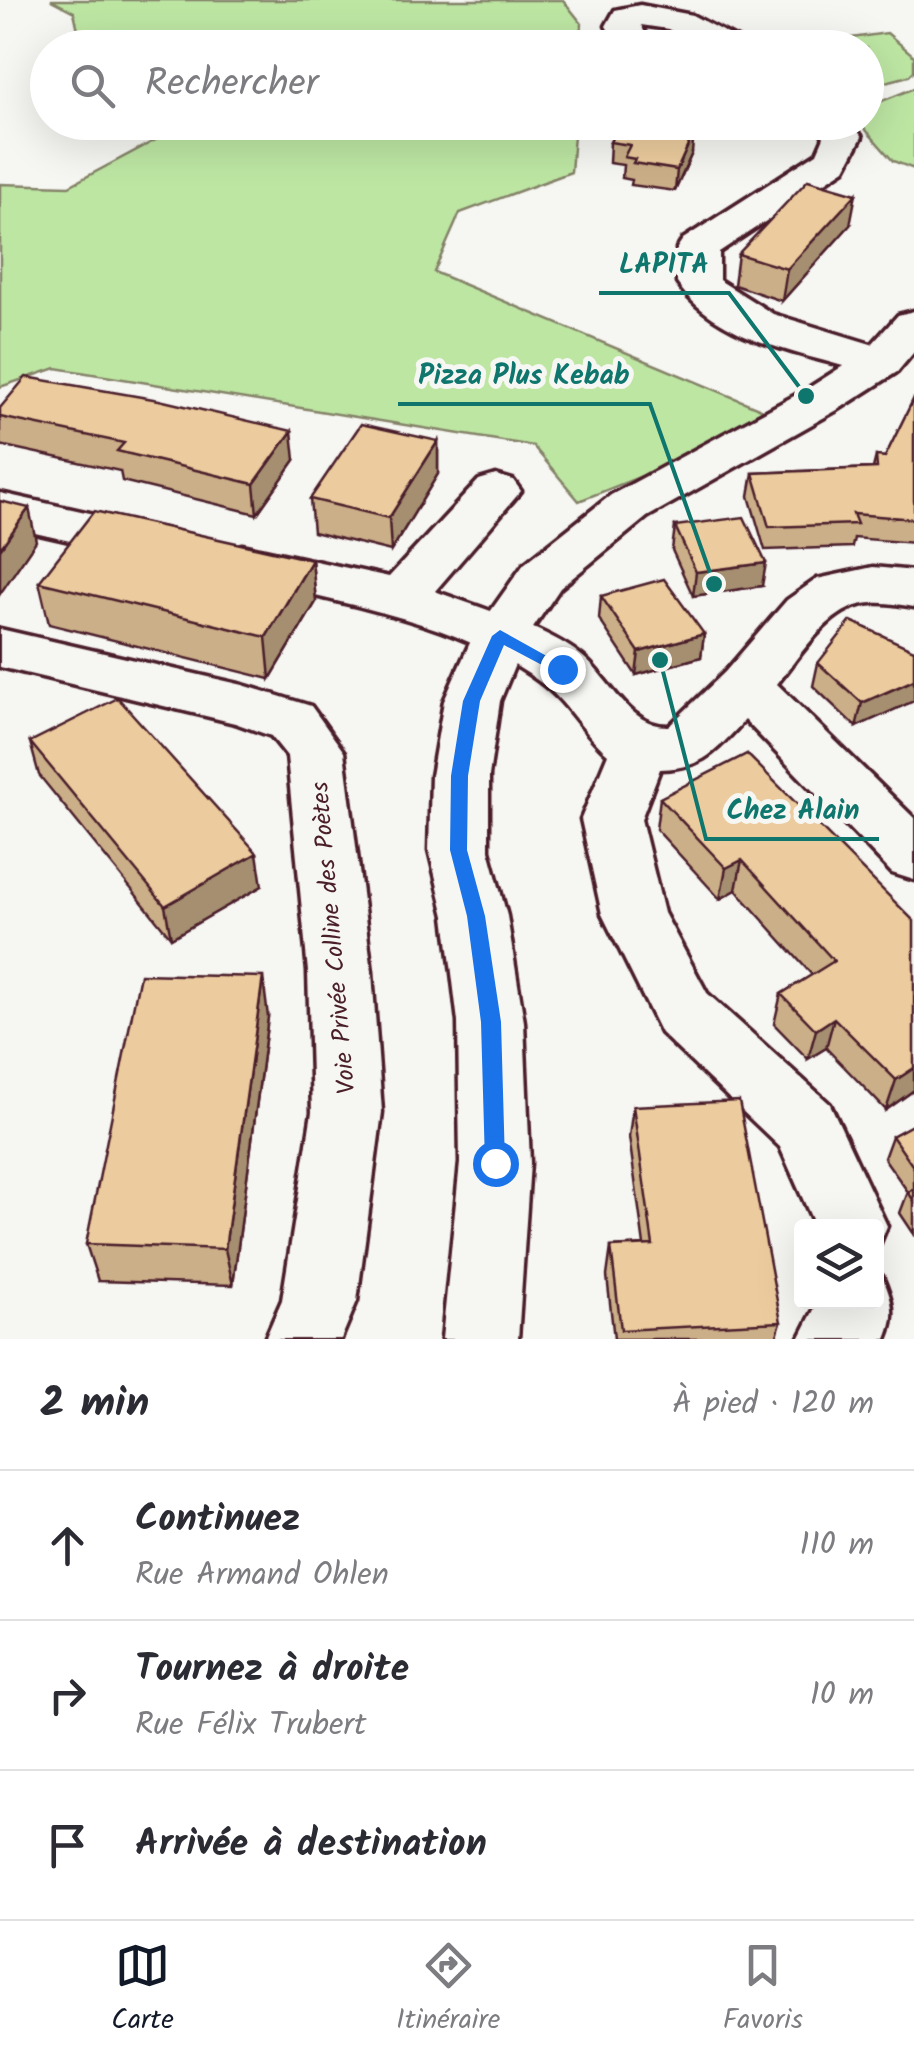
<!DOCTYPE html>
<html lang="fr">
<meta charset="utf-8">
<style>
:root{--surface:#fff;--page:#f2f2f3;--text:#2b2b33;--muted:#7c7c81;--line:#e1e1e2;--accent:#111827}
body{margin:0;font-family:Kalam,sans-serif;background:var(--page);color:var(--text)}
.controls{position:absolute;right:30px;bottom:30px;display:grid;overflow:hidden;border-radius:10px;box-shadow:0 10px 40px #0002}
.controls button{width:90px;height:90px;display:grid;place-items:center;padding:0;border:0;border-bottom:2px solid var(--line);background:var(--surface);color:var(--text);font:50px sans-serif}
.stop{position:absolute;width:30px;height:30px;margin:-22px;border:8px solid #1a73e8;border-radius:50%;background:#fff}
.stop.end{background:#1a73e8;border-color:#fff;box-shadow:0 2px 10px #0008}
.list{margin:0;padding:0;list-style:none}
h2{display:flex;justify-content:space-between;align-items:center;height:130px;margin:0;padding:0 40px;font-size:42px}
h2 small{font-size:32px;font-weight:400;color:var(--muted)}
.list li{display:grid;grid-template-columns:65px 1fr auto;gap:30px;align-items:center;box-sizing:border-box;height:150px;padding:0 40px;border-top:2px solid var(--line)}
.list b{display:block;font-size:38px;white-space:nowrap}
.list p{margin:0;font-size:32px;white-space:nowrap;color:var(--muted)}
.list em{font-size:32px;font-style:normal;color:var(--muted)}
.icon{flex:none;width:55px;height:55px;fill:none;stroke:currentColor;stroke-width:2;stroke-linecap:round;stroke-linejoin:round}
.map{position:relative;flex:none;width:914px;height:1339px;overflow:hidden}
.search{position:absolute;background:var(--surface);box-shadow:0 10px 40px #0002;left:30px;right:30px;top:30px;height:110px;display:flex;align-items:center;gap:25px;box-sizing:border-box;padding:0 35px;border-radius:55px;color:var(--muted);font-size:38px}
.sheet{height:580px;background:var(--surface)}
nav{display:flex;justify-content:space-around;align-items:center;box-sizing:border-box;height:140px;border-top:2px solid var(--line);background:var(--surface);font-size:28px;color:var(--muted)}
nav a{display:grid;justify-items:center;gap:5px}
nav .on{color:var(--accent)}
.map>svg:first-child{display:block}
.green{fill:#bde6a3;stroke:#848267;stroke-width:2.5}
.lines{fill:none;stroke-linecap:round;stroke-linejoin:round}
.minor-casing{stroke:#4a1f2b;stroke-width:7}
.major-casing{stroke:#4a1f2b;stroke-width:7}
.minor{fill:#f6f6f2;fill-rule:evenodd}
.major{fill:#f6f6f2;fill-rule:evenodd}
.wall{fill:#cbaf88;stroke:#4a1f2b;stroke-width:2.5}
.shaded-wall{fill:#a58f6f;stroke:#4a1f2b;stroke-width:2.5}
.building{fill:#eccc9e;stroke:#4a1f2b;stroke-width:2.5}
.route{fill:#1a73e8}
.labels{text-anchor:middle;stroke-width:10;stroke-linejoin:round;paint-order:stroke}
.street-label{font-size:25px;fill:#4a1f2b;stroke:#f6f6f2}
.leader{fill:none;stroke:#0f766e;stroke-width:4}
.callout-dot{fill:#0f766e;stroke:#f6f6f2;stroke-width:4}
.callout-label{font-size:28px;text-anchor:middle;font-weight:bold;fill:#0f766e;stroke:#f6f6f2;stroke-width:10;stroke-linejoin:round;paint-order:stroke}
</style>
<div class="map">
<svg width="914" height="1339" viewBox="0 0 914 1339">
<rect width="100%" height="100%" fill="#f6f6f2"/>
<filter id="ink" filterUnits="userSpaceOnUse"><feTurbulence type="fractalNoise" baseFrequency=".01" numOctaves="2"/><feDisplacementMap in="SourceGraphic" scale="20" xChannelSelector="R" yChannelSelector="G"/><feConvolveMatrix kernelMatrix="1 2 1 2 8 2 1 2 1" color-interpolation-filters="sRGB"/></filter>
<g filter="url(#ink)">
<g class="green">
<path d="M51,0H563L582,24L580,48H82L74,12Z"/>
<path d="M887,33L914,56V71L909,76L867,87L866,48L770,47L802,35L844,39Z"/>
<path d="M914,88V169L893,161L860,123L866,122L867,107Z"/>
<path d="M143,123H575L571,172L460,213L434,272L785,419L579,501L533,446L56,368L0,387V184L69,186L161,137Z"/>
</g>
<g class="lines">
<defs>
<g id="minor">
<path d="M640,5L692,15L741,41L746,48H704L668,29L641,25L650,43L647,48H619L606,26L615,10Z"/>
<path d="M815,122H852L862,137L845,169L719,252V280L773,314L897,352L904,362L897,372L881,376L865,372C802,353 717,341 677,283V248L683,239L817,153L824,137Z"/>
<path d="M496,475L513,480L521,491L435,591C477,607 549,628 583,657C611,680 629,727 669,726L725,672L787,600L817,579L873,567L914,571V607C901,605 887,602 873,603C830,604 802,654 777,684L914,818V880L892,873L745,720C715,751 705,768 660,769L641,819L664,913L707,993L830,1104L887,1226L877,1250L876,1226H815L780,1147L661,1033L602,914L581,819L608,754C583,733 566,700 540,682C448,615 330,603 224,574L216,562L224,550L242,545L389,577L479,480Z"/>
<path d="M0,493L171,531L178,543L171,555L153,560L0,525Z"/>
<path d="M0,629L243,685L311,706L344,752L372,972L382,1112L357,1301L341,1339H265L282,1300L312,1112L308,972L287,756L271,736L235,723L0,667Z"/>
<path d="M876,1274L882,1276C892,1300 897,1314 886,1339H799L818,1302H876Z"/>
</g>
<path id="major" d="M914,311V352L897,372L839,409L647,517L560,588L525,640L500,701L489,776V850L507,916L524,1022L530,1163L518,1339H442L460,1163L458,1022L445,916L429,850L431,776L444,701L473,636L524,564L611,495L807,389L865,352L898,315Z"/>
</defs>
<use href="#minor" class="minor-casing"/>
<use href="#major" class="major-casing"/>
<use href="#minor" class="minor"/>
<use href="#major" class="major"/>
</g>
<g class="wall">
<path d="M621,122H674L671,128L692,153L675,191L631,185L632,180L622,178L623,165L609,163L610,142Z"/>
<path d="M850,225L782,301L734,285L738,254Z"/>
<path d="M914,398V543L854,538L852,547L765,550L749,496L753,473L873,468L876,456L885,457Z"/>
<path d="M0,408L295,460L257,514L122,481L120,471L0,445Z"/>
<path d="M438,441V474L391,551L313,532L310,499Z"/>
<path d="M675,526L762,586L693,596L672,550Z"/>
<path d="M312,560L316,602L270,679L49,624L39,582Z"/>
<path d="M601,596L704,634L701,657L636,675L599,619Z"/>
<path d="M914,650L856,727L813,686L818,663Z"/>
<path d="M30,742L262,886L171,938L39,775Z"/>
<path d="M747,754L914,1090L886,1110L826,1048L808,1059L774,1024L781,994L812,975L736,890L720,899L656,829L660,798Z"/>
<path d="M268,1017L233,1285L98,1281L86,1244Z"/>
<path d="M633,1106L781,1322L776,1339H614L607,1276L611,1247L644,1245L629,1137Z"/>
<path d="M914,1124V1234L900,1213L908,1192L884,1158L892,1136Z"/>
</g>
<g class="shaded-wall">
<path d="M664,122H674L660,148L662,127Z"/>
<path d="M694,132L692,153L675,191L677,170Z"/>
<path d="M856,194L850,225L782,301L787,269Z"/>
<path d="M292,431L295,460L257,514L254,484Z"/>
<path d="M438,441V474L391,551L389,518Z"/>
<path d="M29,508L36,541L0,594V549Z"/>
<path d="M312,560L316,602L270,679L266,637Z"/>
<path d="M766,563L762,586L693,596L696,572Z"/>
<path d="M704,634L701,657L636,675L639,652Z"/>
<path d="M914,680V701L856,727L862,703Z"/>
<path d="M257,853L262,886L171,938L165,906Z"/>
<path d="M742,860L736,890L720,899L726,868Z"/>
<path d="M263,977L268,1017L233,1285L225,1249Z"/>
<path d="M834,1018L826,1048L808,1059L816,1030Z"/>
<path d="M914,1068V1090L886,1110L896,1080Z"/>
</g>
<g class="building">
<path d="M621,122H664L662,127L694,132L677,170L633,163L635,159L624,157L630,145L610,142Z"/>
<path d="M808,180L856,194L787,269L738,254Z"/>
<path d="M26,377L159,400L292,431L254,484L117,451L124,443L0,417V408Z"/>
<path d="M914,398V519L853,514L857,524L769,527L753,473L877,468L876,456L885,457Z"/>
<path d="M361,424L438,441L389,518L310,499Z"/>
<path d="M0,501L29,508L0,549Z"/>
<path d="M94,511L312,560L266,637L39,582Z"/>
<path d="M744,517L766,563L696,572L675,526Z"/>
<path d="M664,579L704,634L639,652L601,596Z"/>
<path d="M851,621L914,650V680L862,703L818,663Z"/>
<path d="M118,698L257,853L165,906L30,742Z"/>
<path d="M747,754L914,921V1068L896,1080L834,1018L816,1030L781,994L834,961L742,860L726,868L660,798Z"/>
<path d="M140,974L263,977L225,1249L86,1244Z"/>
<path d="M739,1101L781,1322L621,1330L611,1247L653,1245L633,1106Z"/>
<path d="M914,1124V1168L892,1136Z"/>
<path d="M914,1189V1201L908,1192Z"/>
</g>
</g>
<path class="route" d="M500,630L570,669L568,673H557L504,645L480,701L468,776L467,850L485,916L501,1022L505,1163L495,1173L485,1163L481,1022L467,916L450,850L451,776L463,701L492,636Z"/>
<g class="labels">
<g class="street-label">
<text transform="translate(332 938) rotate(-95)" y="9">Voie Privée Colline des Poètes</text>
</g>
</g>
<path class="leader" d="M806 396L729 293H599M714 584L650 404H398M660 660L706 839H879"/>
<g class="callout-dot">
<circle cx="806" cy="396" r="10"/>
<circle cx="714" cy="584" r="10"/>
<circle cx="660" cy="660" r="10"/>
</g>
<g class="callout-label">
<text x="664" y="273">LAPITA</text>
<text x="524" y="384">Pizza Plus Kebab</text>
<text x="793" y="819">Chez Alain</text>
</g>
</svg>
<div class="controls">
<button><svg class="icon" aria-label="layers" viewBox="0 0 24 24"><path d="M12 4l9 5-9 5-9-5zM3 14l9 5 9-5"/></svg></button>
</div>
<div class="stop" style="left:495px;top:1163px"></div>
<div class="stop end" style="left:562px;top:669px"></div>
<div class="search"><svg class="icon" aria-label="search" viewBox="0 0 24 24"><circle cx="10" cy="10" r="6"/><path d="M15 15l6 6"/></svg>Rechercher</div>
</div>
<section class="sheet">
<h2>2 min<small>À pied · 120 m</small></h2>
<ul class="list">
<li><svg class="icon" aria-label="ahead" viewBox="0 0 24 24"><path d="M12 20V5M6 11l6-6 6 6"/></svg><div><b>Continuez</b><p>Rue Armand Ohlen</p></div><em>110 m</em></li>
<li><svg class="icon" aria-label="right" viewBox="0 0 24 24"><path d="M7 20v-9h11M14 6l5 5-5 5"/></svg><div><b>Tournez à droite</b><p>Rue Félix Trubert</p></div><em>10 m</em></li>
<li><svg class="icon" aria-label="arrive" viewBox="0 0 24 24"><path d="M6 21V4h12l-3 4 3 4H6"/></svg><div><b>Arrivée à destination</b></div></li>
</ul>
</section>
<nav>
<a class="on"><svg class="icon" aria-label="map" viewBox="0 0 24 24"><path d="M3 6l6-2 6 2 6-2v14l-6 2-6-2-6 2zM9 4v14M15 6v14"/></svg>Carte</a>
<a><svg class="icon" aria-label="directions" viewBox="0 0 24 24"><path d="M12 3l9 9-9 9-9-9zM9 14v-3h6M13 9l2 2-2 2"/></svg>Itinéraire</a>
<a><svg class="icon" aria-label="saved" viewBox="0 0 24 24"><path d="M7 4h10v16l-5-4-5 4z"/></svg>Favoris</a>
</nav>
